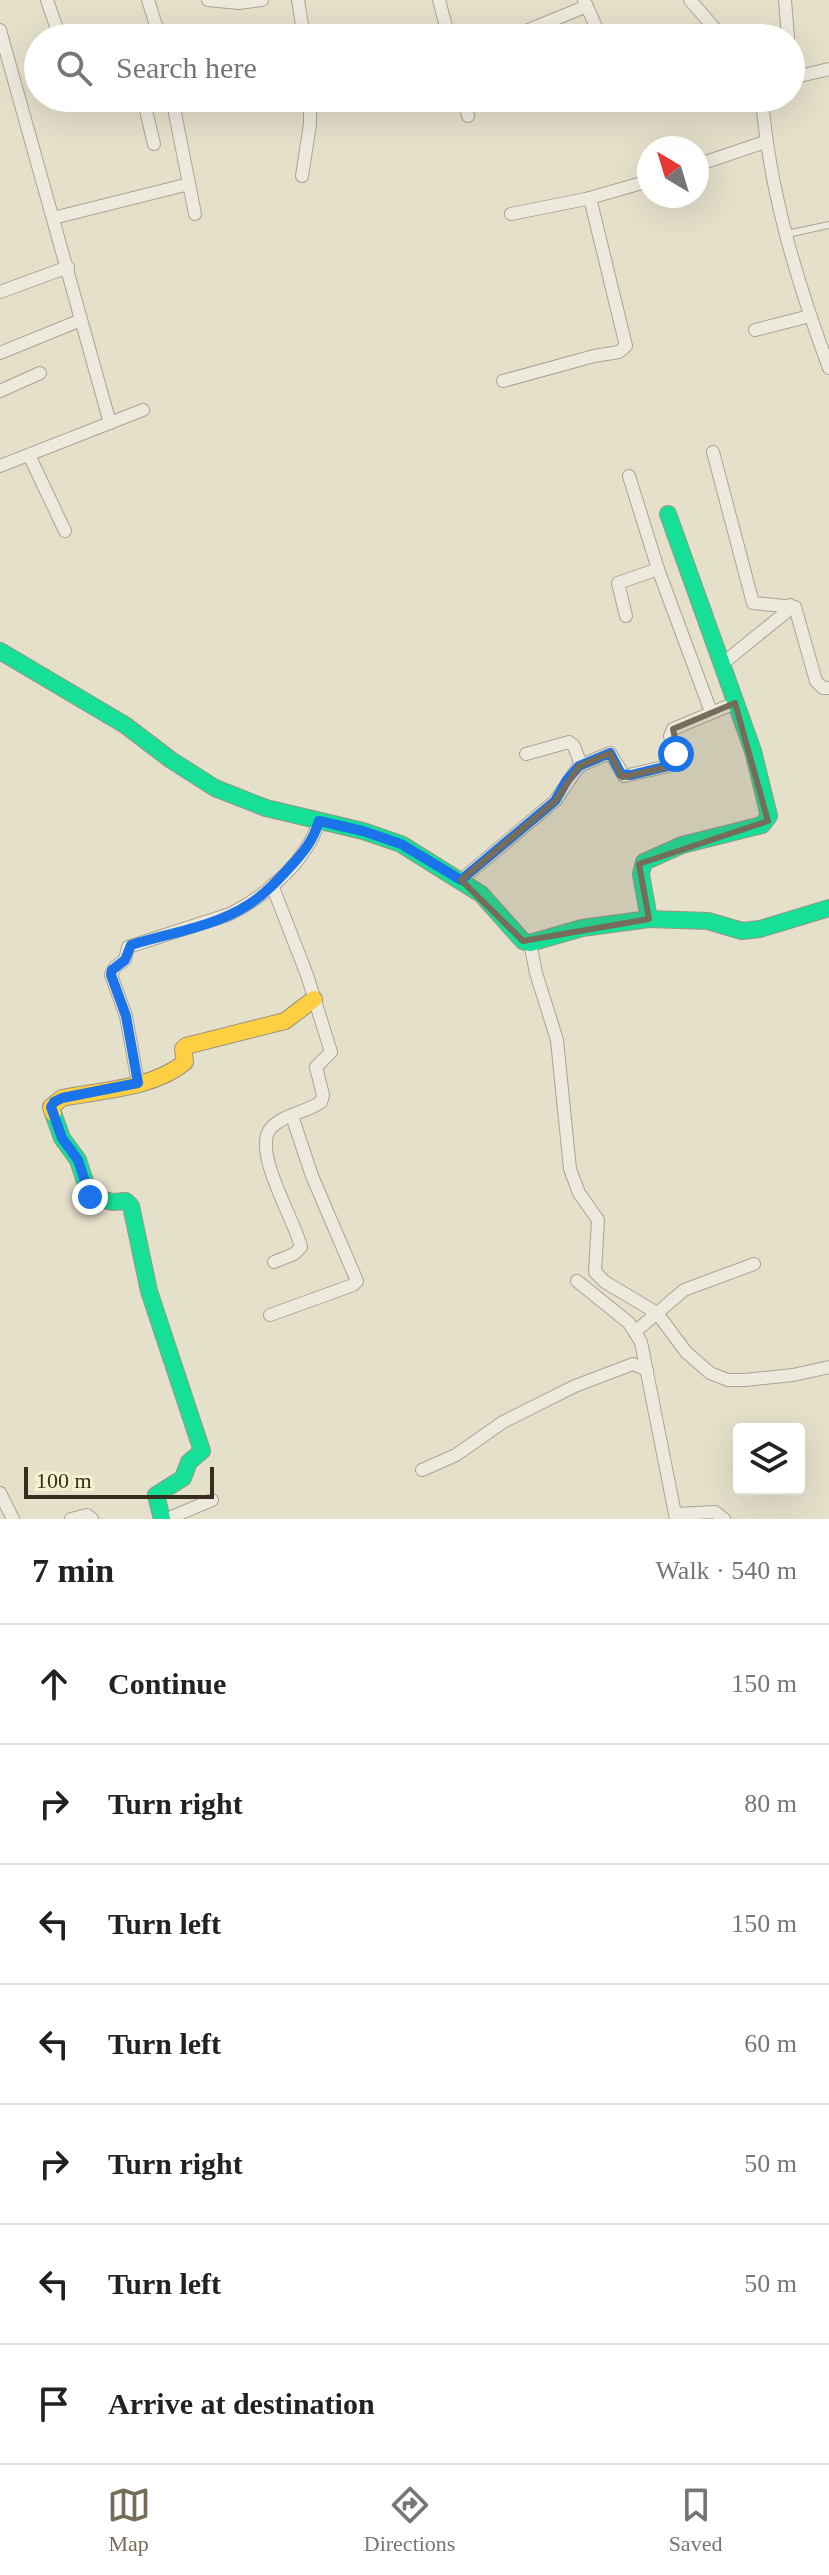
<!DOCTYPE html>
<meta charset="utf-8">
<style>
:root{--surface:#fff;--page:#f2f2f2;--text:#222;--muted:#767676;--line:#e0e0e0;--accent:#756c59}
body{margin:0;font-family:"Times New Roman",serif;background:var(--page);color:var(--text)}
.controls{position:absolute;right:24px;bottom:24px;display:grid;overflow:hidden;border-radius:8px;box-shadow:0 8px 32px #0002}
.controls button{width:72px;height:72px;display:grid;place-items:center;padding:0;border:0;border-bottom:2px solid var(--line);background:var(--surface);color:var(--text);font:40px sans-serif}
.compass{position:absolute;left:637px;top:136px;width:72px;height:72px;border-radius:50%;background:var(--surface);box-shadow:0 8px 32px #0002;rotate:322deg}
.scale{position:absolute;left:24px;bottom:20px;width:190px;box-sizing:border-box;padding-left:8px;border:4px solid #382d1c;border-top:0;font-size:22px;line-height:28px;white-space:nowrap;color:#382d1c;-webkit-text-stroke:6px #f7f1cf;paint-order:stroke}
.stop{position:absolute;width:24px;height:24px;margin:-18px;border:6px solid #1a73e8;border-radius:50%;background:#fff}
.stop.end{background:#1a73e8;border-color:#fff;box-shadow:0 2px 8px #0008}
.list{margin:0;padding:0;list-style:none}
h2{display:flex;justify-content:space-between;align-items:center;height:104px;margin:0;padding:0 32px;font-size:34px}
h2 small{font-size:26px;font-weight:400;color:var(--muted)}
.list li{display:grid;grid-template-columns:52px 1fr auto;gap:24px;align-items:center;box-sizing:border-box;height:120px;padding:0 32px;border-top:2px solid var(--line)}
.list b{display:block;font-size:30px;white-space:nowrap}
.list em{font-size:26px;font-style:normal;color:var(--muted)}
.icon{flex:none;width:44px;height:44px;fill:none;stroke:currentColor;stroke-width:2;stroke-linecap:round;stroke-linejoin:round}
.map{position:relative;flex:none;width:829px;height:1519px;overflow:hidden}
.search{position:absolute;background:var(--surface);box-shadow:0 8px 32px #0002;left:24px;right:24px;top:24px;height:88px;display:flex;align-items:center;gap:20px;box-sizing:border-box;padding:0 28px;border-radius:44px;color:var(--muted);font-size:30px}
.sheet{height:944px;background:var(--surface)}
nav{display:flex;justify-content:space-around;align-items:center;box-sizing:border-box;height:112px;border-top:2px solid var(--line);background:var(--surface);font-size:22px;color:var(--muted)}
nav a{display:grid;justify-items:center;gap:4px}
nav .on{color:var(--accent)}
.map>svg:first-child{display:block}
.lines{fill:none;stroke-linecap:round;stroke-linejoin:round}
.lane-casing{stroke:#aaa494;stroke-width:8}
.street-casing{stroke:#aaa494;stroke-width:14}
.fast-casing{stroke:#999383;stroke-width:18}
.slow-casing{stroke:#999383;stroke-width:18}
.lane{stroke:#ede9dc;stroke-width:6}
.street{stroke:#ede9dc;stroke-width:12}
.fast{stroke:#16e098;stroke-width:16}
.slow{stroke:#ffcf43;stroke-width:16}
.route{stroke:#1a73e8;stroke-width:10}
.marked{fill:#756c59;fill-opacity:0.2;stroke:#756c59;stroke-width:6;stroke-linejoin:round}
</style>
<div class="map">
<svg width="829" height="1519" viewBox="0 0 829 1519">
<rect width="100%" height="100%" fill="#e5e0ca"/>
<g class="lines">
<defs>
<path id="lane" d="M787,234L829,225"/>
<g id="street">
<path d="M47,0L60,38"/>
<path d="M148,0L160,38"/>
<path d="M208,0L239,3L262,0"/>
<path d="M298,0L304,38"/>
<path d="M439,0L449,38"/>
<path d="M584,0L601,38"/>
<path d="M690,0L723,38"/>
<path d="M785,0L788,38"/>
<path d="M0,30L110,423"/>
<path d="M521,33L587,6"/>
<path d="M791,78L829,69"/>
<path d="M143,98L154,144"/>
<path d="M172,98L195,214"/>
<path d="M465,98L468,116"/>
<path d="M762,98C769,190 797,282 829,368"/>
<path d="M697,165L765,142"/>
<path d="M302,176L310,124V98"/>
<path d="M511,214L586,199L649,181"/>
<path d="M53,218L189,184"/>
<path d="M0,292L68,267"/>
<path d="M755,330L810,316"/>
<path d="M0,353L81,320"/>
<path d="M503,381L594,356L619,352L626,346L590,198"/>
<path d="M0,391L40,373"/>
<path d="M713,452L753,603L795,607L816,681L823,688H829"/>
<path d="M29,455L65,531"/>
<path d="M0,466L143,410"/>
<path d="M629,476L658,569L711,712"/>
<path d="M626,616L618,583L658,569"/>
<path d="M722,664L785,613L790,605"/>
<path d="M526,754L569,742L574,746L581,765"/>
<path d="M461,880L555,801L579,766L610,753L624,776L673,765L677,759L670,736L673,729L735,703"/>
<path d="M272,885L307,975L331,1052L316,1067L323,1095L321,1102C307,1112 284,1114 271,1128C251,1150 295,1220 301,1247L294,1254L274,1262"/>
<path d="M530,943L536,973L557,1040L570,1169L579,1193L598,1220L595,1272L605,1282L657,1313L686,1352L710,1373L728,1380H745L793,1375L829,1367"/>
<path d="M138,1083L126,1016L111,975L115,967L125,960L128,947L230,914C266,896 307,861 319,821"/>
<path d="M577,1281L629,1323L641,1342L676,1519"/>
<path d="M270,1315L353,1285L357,1281L312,1176L292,1116"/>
<path d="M636,1331L684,1290L754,1264"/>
<path d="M422,1470L456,1455L503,1422L575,1386L633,1364L647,1370"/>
<path d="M0,1493L13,1519"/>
<path d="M676,1514L715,1512L724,1519"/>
<path d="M71,1519L87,1515L92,1519"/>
<path d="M167,1519L212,1500"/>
</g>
<g id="fast">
<path d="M668,514L753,751L769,816L762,825L682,845L644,862L641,874L649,919L708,921L742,931L760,929L829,908"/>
<path d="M0,651L125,725L171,760L215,788L266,808L363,831L401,844L481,894L523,941L530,943L582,928L649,919"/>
<path d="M53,1113L62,1138L78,1160L90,1197L113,1202L126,1201L131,1206L149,1291L202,1451L189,1462L183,1478L156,1495L162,1519"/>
</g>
<path id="slow" d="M53,1113L51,1107L62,1098C101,1090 153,1089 185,1062L183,1049L186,1046L285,1021L314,999"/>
</defs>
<use href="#lane" class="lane-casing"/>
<use href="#street" class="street-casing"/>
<use href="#fast" class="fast-casing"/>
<use href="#slow" class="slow-casing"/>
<use href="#lane" class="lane"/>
<use href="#street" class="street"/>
<use href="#fast" class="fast"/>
<use href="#slow" class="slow"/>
</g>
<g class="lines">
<path class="route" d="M90,1197L78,1160L62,1138L51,1107L54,1102L62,1098L138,1083L126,1016L111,975L112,970L125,960L131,945C169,933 214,927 248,905C264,895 277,881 289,868C303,853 313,841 319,821L363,831L401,844L461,880L555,801L567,780L579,766L610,753L621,774L631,775L673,765L676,762V754"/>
</g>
<path class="marked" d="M735,703L768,821L639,864L649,919L523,941L461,880L555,801L579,766L610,753L622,777L680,764L673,729Z"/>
</svg>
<div class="controls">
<button><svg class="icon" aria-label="layers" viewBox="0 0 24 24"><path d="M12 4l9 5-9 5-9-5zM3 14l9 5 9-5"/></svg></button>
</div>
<svg class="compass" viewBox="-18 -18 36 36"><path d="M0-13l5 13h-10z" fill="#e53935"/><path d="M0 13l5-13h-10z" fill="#767676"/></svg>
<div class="scale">100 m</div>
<div class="stop" style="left:676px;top:754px"></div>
<div class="stop end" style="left:90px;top:1197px"></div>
<div class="search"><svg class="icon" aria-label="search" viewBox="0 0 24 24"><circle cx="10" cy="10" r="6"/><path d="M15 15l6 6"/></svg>Search here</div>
</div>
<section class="sheet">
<h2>7 min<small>Walk · 540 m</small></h2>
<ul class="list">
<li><svg class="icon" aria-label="ahead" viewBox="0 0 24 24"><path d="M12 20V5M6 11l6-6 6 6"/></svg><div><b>Continue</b></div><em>150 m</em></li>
<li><svg class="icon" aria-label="right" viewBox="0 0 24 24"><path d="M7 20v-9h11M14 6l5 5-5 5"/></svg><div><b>Turn right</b></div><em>80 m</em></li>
<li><svg class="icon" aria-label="left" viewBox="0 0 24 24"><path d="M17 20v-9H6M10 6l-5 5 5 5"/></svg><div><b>Turn left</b></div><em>150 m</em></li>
<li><svg class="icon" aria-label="left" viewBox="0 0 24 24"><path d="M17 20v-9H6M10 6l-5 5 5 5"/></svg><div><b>Turn left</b></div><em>60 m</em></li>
<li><svg class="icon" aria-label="right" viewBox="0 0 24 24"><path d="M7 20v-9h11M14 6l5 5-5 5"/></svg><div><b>Turn right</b></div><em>50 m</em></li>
<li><svg class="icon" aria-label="left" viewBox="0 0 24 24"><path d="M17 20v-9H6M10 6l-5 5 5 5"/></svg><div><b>Turn left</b></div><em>50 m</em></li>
<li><svg class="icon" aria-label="arrive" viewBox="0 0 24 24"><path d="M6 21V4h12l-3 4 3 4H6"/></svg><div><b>Arrive at destination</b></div></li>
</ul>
</section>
<nav>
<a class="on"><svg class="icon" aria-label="map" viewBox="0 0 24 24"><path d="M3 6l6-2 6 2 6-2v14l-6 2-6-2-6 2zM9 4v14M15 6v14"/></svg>Map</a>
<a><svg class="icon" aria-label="directions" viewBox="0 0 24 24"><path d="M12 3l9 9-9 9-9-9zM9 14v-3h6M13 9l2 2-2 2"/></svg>Directions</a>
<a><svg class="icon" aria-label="saved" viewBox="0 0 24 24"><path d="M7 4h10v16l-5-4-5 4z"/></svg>Saved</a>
</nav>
